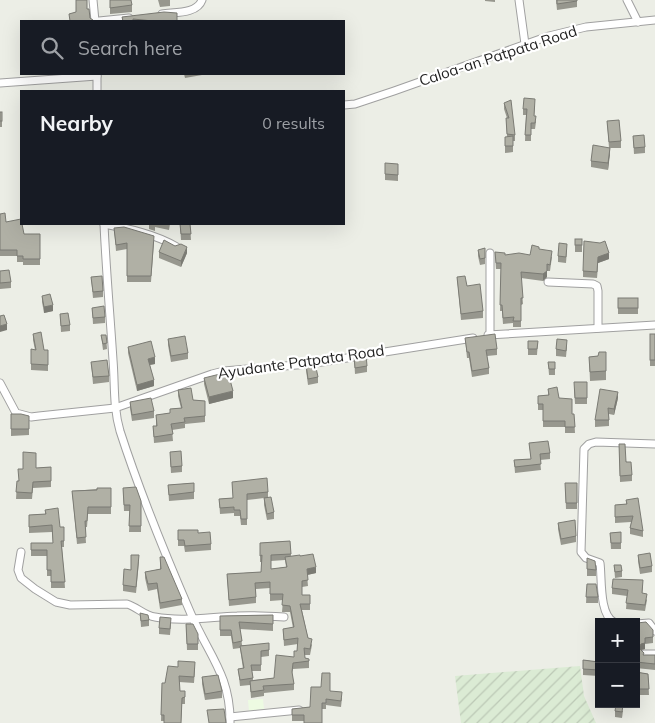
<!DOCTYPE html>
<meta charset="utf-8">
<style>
:root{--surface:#171b24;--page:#20242c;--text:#f1f3f6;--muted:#9ea1a6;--line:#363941}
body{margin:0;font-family:Mulish,sans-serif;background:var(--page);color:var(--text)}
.controls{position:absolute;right:15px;bottom:15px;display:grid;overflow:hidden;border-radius:0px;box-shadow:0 5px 20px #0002}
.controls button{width:45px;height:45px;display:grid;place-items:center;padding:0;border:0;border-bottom:1px solid var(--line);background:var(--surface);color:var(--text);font:25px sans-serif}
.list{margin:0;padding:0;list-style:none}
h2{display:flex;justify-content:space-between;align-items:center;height:65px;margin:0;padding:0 20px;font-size:21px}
h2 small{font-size:16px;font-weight:400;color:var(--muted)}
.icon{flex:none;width:28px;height:28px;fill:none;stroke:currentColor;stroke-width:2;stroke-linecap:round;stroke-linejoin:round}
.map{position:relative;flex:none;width:655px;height:723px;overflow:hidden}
.search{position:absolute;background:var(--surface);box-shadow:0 5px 20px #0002;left:20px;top:20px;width:325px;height:55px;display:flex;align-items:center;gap:12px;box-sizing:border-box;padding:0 18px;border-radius:0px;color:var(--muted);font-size:19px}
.panel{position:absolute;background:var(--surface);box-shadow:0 5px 20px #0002;left:20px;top:90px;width:325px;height:135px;border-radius:0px}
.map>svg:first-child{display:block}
.education{fill:#edfbe2}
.farmland{fill:url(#farmland-furrows)}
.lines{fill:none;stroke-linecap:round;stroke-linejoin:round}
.street-casing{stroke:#a0a0a0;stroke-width:9}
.street{stroke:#fff;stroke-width:7}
.wall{fill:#97978e;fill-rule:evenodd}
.shaded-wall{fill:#7b7b74}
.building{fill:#b0b0a5;stroke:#7b7b74}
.labels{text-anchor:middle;stroke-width:4.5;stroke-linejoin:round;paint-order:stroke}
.street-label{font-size:15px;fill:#1f1f1f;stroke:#fff}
</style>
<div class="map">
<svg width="655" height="723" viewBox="0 0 655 723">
<defs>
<pattern id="farmland-furrows" width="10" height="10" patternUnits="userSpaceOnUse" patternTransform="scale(1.25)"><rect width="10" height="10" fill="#dbebd4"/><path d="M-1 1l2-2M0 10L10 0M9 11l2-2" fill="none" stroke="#bcc9b6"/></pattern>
</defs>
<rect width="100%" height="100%" fill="#eceee6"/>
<path class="education" d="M263,699L264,709L249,711L248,700Z"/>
<path class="farmland" d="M580,666L584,696L596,723H461L455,676Z"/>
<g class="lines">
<defs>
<g id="street">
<path d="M93,0L95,21"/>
<path d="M519,0L525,44"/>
<path d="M627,0L638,22"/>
<path d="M162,14C175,12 197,14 202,0"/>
<path d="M99,21L129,18"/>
<path d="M97,74V91"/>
<path d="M0,83L97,76"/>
<path d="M344,105L355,104L394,91L549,36L586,27L655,20"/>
<path d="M104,224C106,269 110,314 113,360C115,384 113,407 120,431C140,493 165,554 191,614C208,654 231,676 230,723"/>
<path d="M104,224C130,229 155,234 177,247"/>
<path d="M548,282L593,284L597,286L598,291V328"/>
<path d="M488,335L655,325"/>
<path d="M490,335V253"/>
<path d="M0,383L16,413L31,417L39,416L115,408L212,374L224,371L309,364L473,338"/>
<path d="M21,552L18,570L21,578L35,589L56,602L70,605L127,604C137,607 145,616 155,617C182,622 210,617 237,616C253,615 269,616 284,617"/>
<path d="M614,622C599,615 602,578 600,563L586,558L581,552L584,449L589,444L596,442L655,444"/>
<path d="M636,624L649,623L655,631"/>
<path d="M644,654H655"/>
<path d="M230,717L299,710"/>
</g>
</defs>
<use href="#street" class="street-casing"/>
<use href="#street" class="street"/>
</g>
<g class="wall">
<path d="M110,0L132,5V12L110,14Z"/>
<path d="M158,0H170V6L160,7Z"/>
<path d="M485,0H495V2L485,1Z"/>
<path d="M556,0H577V7L557,10Z"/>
<path d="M122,17L177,21H122Z"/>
<path d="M184,74H202V75L185,78Z"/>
<path d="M504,103L515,135V141H513V152L505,153V137H507L506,118H507L504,109Z"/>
<path d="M535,106L534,116L536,122L535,129H531V141H525L526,115H523V109Z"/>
<rect x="0" y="112" width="2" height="15"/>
<path d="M607,121L621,141V148H610L608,170L591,167V161L609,148Z"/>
<path d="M633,136L645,147V153L634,154Z"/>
<path d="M398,170V181L385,180V174Z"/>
<path d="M0,214L6,222L24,234H40V265H23V262H17V256H0Z"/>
<path d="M149,224H170L169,230L155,227V231L149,229Z"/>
<path d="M180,224H190L191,240H181Z"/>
<path d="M114,228L154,242L151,282H127V249L116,251Z"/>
<rect x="575" y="239" width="7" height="13"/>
<path d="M600,243L609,259L598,263L597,278L583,277V271Z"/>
<path d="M175,246L187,253L181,267L159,258V252Z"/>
<path d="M485,248V264L480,265L478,256V250Z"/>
<path d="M539,249L552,257L550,271H547V277L543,281L521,278L523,304L521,305V327H513V323L503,324L502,311H500L501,269H496L495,252L505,255H530Z"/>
<path d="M567,250L566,263L558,262V256Z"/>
<path d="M0,271L11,282V288L0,289Z"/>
<path d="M91,277L103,291V297L93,298Z"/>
<path d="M457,277L467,286L483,311V318L461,320Z"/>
<path d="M42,296L53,311L44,313L42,302Z"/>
<rect x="618" y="298" width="20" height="16"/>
<path d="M92,308L105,317V323L93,324Z"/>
<path d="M60,314L70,325V331L61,332Z"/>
<path d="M33,334L44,350H48V371L31,370V349L35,350L33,340Z"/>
<rect x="650" y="334" width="5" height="32"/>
<path d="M101,335H106L107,349L103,350Z"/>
<path d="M465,338L497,349V355L487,356L489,368V374L472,377L469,358H467Z"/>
<path d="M168,339L188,353V359L171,362L168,345Z"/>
<path d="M538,341L537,355H528V349Z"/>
<path d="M567,346L566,357L556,356V349Z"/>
<path d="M128,347L155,364L150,365L154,386L137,391L128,353Z"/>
<path d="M606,352V380L590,381L589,357L598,356Z"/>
<path d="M354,356L367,366V372L355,374Z"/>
<path d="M91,362L109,376V382L93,384Z"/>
<path d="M548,362L555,369V375H549Z"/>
<path d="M306,364L318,377V383L308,385L306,370Z"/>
<path d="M204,378L233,398L209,404L204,384Z"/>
<path d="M587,382V404H575L574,389Z"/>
<path d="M548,389L559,398L572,414H574L575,433H565V427H543V410H538V396L548,395Z"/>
<path d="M178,390L193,400L205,401V422L185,424V428L172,430L173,441L154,443L153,426H156V415L170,413V409L181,408L178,396Z"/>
<path d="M618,398L614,415L609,414V426L595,427V420Z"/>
<path d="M130,402L154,411V418L132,421L130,408Z"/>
<path d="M11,414L29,429V435L11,436Z"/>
<path d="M529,443L550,453V459L540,460L541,470L515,473L514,460L531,459Z"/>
<path d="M619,444L632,475V481L620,482Z"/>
<path d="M170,458L182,466V472L171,473Z"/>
<path d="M51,467V487L33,488L32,499H16L17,481H18L36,468Z"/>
<path d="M232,482L268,492V498L274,512V519L267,520L264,505V498L247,500V525H241L240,516H234V513L220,514L219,499L233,498Z"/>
<path d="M194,483V499L169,501L168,485Z"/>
<path d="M565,483H577V509H566Z"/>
<path d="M111,488V514H88L87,527H85L86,543L77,544L72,491Z"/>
<path d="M123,488L141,501V532H129L130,511H124Z"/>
<path d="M626,500L643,531V537L630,534V528L631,522L615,523V505L626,504Z"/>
<path d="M45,510L60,527H64V547H62L65,588H51V576H47V556H31V543H53L52,532L29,533V515L45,514Z"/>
<path d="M558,523L576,536V542L561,545L558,529Z"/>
<path d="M178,530L198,533L211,544V550L185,552L184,546H178Z"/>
<path d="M621,532V549H611L610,533Z"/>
<path d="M290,541L291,556H300L316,573L307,575L308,586L302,587V595H310V610H302L308,638L312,645L310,655H304L305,658L309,659V668L293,669L292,674L294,684V690L264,693V696L251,698L250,685L240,686L238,669H243L240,648L233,649L231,636H220V616L273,615V631L240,629L242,645L269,650V656L261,657V671H252L253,680L274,678L294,657V651H297L298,644L284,646L283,629L293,628L290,612H282L283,600L270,601V588L256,589V603L229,606L227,574L261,572L262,562H260V543ZM285,560L286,567L271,569V561Z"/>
<path d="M638,555L652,566V572L640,574L638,561Z"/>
<path d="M160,557L182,599V605L160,609L157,589L148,591L145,578V572L160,569Z"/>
<path d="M587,558L596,570V576H587Z"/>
<path d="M139,561L136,593L123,591V585L131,570Z"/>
<path d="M614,565L622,571V577L615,578Z"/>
<path d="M587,584L598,597V603H586Z"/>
<path d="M643,586L642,594L647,600L645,611L626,609L627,596L612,594V588Z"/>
<path d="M140,613L149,620V626L141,627Z"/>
<path d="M637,623L653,630V643L645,644V649L641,650L643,655H655V670L636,668Z"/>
<path d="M171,624L170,635L159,634V628Z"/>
<path d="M186,624L198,634V650H187Z"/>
<path d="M583,660L599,662V676L583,675Z"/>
<path d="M178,667L195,668L194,683L179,682L180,691H185V704H182L181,723H164V721H161L162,683H165Z"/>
<path d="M636,672L648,674L649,695H636Z"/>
<path d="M202,677L222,691V698L205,700L202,684Z"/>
<path d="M330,691L342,698L341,707L326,705V709H322L304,721H292V709L310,707Z"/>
<path d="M615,711H623L622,718L615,717Z"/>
</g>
<g class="shaded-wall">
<path d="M610,148V154L608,170V163Z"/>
<path d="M187,247V253L181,267V261Z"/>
<path d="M609,253V259L598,263L597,278L598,257Z"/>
<path d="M547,264V277L543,281V274Z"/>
<path d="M53,305V311L44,313V307Z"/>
<path d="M7,324V330L0,332V326Z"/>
<path d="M155,357V364L148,365V359Z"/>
<path d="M154,380V386L137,391V385Z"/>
<path d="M233,391V398L209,404V397Z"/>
<path d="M618,392V398L614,415V409Z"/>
<path d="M316,567V573L307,575V569Z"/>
<path d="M645,638V649L641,650L639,654V648Z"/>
</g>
<g class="building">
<path d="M76,0H87V9H89L90,18L93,20V21H70L69,14L76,12Z"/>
<path d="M110,0H131L132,5L110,8Z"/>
<path d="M557,0H577V1L557,4Z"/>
<path d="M164,12L177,13V21H153L133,19V21H123L122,17Z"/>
<path d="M524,98L535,99L534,116H536L535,123H531V135H525L527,109H523Z"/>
<path d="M511,100L515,135L507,134L506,118H509L504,103Z"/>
<rect x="0" y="112" width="2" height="9"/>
<path d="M619,120L621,141L609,142L607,121Z"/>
<path d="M644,135L645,147L634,148L633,136Z"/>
<path d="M513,136V146H505V137Z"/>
<path d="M593,145L610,148L608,163L591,161Z"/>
<path d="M385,163L398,164V175L385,174Z"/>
<path d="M5,213L6,222L21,219V224H22L24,234H40V259H23V256H17V250H0V214Z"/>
<path d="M180,224H190L191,234H181Z"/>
<path d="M124,227L154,236L151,276H127V243L116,245L114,228Z"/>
<rect x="575" y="239" width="7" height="6"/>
<path d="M164,240L175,246L181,244L187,247L181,261L159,252Z"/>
<path d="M584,241L600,243L605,241L609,253L598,257L597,272L583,271Z"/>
<path d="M559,243L567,244L566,257L558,256Z"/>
<path d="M532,245L539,247V249L552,251L550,265L547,264V271L543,274L521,272L523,298H521V321H513L514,317L503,318L502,305H500L501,263H496L495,252L505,253V255L519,253L530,255Z"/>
<path d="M485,248V258L480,259L478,250Z"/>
<path d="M9,270L11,282L0,283V271Z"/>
<path d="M102,276L103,291L93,292L91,277Z"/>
<path d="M465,276L467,286L480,284L483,311L461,314L457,277Z"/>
<path d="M50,294L53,305L44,307L42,296Z"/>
<rect x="618" y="298" width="20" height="10"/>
<path d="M104,306L105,317L93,318L92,308Z"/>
<path d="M68,313L70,325L61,326L60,314Z"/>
<path d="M4,315L7,324L0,326V316Z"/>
<path d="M41,332L44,350H48V365L31,364V349L36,350L33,334Z"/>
<path d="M495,334L497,349L486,350L489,368L472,371L469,352H467L465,338Z"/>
<rect x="650" y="334" width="5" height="26"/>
<path d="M101,335H106L107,343L103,344Z"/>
<path d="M185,336L188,353L171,356L168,339Z"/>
<path d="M557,339L567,340L566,351L556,349Z"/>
<path d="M151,341L155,357L148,359L154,380L137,385L128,347Z"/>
<path d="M528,341H538L537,349H528Z"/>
<path d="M599,352H606V371L590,372L589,357L598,356Z"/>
<path d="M366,354L367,366L355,368L354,356Z"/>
<path d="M107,360L109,376L93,377L91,362Z"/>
<path d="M548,362H555V369H549Z"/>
<path d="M315,363L318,377L308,379L306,364Z"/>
<path d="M228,372L233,391L209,397L204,378Z"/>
<path d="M574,382H587V398H575Z"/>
<path d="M557,387L559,398L572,399V414H574L575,427H565V421H543V404H538V396L549,395L548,389Z"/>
<path d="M191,388L193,400L205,401V416L184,418L185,422L171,424L173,434L154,437L153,426H157L156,415L170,413V409L182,408L178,390Z"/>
<path d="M600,389L618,392L614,409L608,408L609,420H595Z"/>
<path d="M151,398L154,411L132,415L130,402Z"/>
<path d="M11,414H21L29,416V429H11Z"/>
<path d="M548,441L550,453L540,454L541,464L515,467L514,460L531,459L529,443Z"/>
<path d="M619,444H625L626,462H631L632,475L620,476Z"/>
<path d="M181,451L182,466L171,467L170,452Z"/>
<path d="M23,452L36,453V468L51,467V481L33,482L32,493L16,492L17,481H19L18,469H23Z"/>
<path d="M267,478L268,492L247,494V519H241L240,510H234V507L220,508L219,499L233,498L232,482Z"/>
<path d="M194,483V492L169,495L168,485Z"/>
<path d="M565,483H577V503H566Z"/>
<path d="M136,487L141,501V526H129L130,505H124L123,488Z"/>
<path d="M97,488H111V507H88L87,521H85L86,537L77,538L72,491L97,490Z"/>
<path d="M271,497L274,512L267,514L264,498Z"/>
<path d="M638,498L643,531L630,528L633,516L615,517V505L627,504L626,500Z"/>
<path d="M58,508L60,527H64V541H61L65,582H51V570H47V550H31V543H53L52,525L29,527V515L46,514L45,510Z"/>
<path d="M575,520L576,536L561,539L558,523Z"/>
<path d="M178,530H198V533L210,532L211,544L185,546L184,540H178Z"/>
<path d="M621,532V543H611L610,533Z"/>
<path d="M290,541L291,554L271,555V569L287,567L285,557L300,555V556L313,554L316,567L307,569L308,580L302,581V595H310V604H300L308,638L312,639L310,649L304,648L305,658L309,659V661L293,663L292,672L294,684L263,686L264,690L251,692L250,681L274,678L276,655L294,657V651H297L298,638L284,640L283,629L294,627L290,606L282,605L283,594H270V582L255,583L256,597L229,600L227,574L261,572L262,555L260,556V543Z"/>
<path d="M650,553L652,566L640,568L638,555Z"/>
<path d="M131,555H139L136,587L123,585L124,569L131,570Z"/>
<path d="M160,557H164L182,599L160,603L157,583L148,584L145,572L161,569Z"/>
<path d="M587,558L595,561L596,570L587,569Z"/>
<path d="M614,565H621L622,571L615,572Z"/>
<path d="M613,579L643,580L642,593L647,594L645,605L626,603L628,590L612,588Z"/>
<path d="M587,584H596L598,597H586Z"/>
<path d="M140,613L148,615L149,620L141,621Z"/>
<path d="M273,615V624L239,622L242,641L233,643L231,630H220V616Z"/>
<path d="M160,617L171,618L170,629L159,628Z"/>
<path d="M646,622L653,630V637L645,638V643L641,644L639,648L644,653L643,655H655V664L636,662L637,623Z"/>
<path d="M186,624H193L198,634V644H187Z"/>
<path d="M269,643V650L261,651V665H251L253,678L240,680L238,669L244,668L240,646Z"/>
<path d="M583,660L599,662V670L583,669Z"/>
<path d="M178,661L195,662L194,677L179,676L180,691H185V697L182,698L181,723H164V715H161L162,683H165L168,666L178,667Z"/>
<path d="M636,672L648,674L649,689H636Z"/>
<path d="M322,673H330V691L342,692L341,701L326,699V703H322V723H304V715H292V709L310,707L311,687H321Z"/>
<path d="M218,675L222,691L205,694L202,677Z"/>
<path d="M616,705H623L622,712L615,711Z"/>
<path d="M224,709L226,723H209L207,710Z"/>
</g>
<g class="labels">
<g class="street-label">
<text transform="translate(498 56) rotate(-18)" y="5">Caloa-an Patpata Road</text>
<text transform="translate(301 362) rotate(-8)" y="5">Ayudante Patpata Road</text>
</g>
</g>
</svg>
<div class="controls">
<button>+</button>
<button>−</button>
</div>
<div class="search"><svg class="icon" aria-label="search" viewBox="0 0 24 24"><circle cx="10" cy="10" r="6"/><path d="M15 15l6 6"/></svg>Search here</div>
<section class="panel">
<h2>Nearby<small>0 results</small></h2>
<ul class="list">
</ul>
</section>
</div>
